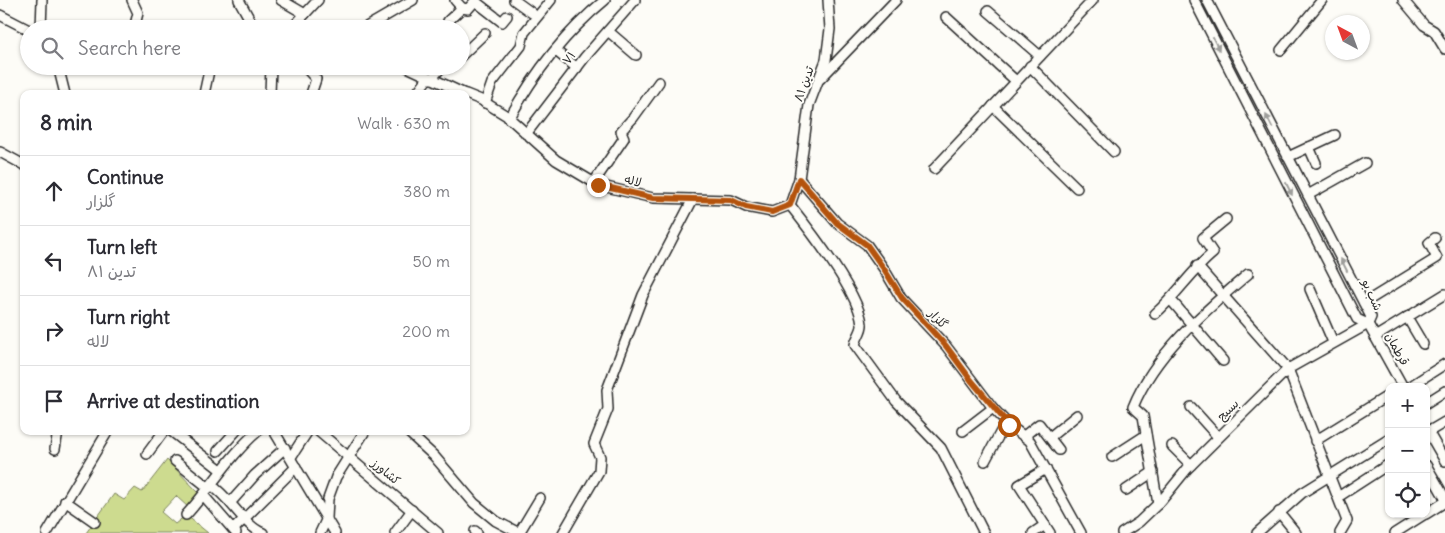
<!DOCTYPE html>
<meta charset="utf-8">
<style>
:root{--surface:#fff;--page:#f2f2f3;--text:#2b2b33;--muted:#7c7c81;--line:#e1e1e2}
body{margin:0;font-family:Delius,"Playpen Sans Arabic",sans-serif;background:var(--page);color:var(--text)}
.controls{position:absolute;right:15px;bottom:15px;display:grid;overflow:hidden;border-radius:10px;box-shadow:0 1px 4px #0004}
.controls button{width:45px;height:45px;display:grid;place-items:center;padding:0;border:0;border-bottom:1px solid var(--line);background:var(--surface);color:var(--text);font:25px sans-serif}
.compass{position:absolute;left:1325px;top:15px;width:45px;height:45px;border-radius:50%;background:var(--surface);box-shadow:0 1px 4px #0004;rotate:319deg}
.stop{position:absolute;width:15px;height:15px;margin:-11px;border:4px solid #b45309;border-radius:50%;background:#fff}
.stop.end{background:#b45309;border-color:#fff;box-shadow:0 1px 5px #0008}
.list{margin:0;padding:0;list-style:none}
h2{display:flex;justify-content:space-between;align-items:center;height:65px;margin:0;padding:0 20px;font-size:21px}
h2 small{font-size:16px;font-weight:400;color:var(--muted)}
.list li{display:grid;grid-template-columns:32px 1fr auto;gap:15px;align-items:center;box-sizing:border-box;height:70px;padding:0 20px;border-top:1px solid var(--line)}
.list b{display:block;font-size:19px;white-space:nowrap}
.list p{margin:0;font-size:16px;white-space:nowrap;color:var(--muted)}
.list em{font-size:16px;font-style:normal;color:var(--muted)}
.icon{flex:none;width:28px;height:28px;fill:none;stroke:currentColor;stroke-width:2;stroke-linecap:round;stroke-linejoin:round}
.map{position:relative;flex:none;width:1445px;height:533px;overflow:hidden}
.search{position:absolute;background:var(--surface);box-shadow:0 1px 4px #0004;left:20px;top:20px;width:450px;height:55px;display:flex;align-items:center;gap:12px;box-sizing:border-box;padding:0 18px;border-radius:28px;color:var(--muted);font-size:19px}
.panel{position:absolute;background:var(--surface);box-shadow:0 1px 4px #0004;left:20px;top:90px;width:450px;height:345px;border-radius:10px}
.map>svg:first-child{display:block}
.green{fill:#cddb8f;stroke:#7c835d}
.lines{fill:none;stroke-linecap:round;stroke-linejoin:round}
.minor-casing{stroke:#2b2b2b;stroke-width:12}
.minor{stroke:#fdfcf7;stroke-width:9}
.oneway{fill:#9e9e9b}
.route{stroke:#b45309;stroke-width:6}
.labels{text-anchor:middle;stroke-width:4;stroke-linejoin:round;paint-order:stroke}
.street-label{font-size:12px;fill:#2b2b2b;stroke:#fdfcf7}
</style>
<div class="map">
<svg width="1445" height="533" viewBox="0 0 1445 533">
<rect width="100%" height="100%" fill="#fdfcf7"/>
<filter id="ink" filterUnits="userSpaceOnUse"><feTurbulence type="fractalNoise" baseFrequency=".02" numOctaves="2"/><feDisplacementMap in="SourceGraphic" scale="10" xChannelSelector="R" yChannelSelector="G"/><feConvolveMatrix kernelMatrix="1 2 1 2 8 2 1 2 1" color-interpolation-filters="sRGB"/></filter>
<g filter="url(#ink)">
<path class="green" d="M167,460L201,495L190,509L176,496L161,512L175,524L186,515L208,533H86L114,494L124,500L135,488L142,492Z"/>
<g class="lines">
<defs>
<g id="minor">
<path d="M132,0L138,13L134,29"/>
<path d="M239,0L255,29"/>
<path d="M281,0L305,14"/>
<path d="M455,0L462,8"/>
<path d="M514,0L532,13"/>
<path d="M1194,0L1357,319L1368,324"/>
<path d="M1207,0L1371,317L1368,324"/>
<path d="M1403,0L1424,25L1434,31L1445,49"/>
<path d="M475,1L502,22L507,16"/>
<path d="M988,11L1040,56"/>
<path d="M0,15L29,30"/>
<path d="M946,17L1016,81"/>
<path d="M448,21L462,8L468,9L476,0"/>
<path d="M41,29L42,0"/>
<path d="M291,29L318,0"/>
<path d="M363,29L413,0"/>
<path d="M608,31L636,55"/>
<path d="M1281,50L1322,0"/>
<path d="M556,51L577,68"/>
<path d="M461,56L485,33"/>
<path d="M58,66L65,94"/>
<path d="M304,66L316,79L311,94"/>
<path d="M405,66L465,94"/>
<path d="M1030,66L1114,152"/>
<path d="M431,79L443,66"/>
<path d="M820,79L896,0"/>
<path d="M204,94L210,66"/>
<path d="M270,94L271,66"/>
<path d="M416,94L428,78"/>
<path d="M466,94L481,100L507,116L556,160L598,185L653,198L731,200L746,207L772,212L790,205"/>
<path d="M485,103L492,83L521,46L524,33L551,0"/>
<path d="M993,106L1077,188"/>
<path d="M509,119C533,75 566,32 605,0"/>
<path d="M526,134L585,57L635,0"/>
<path d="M1309,147L1316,163"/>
<path d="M0,152L24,165"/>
<path d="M1288,157L1335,135"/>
<path d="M934,169L1093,0"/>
<path d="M799,179L837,223L867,245L884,269L901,298L946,346L993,408L1009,425L1030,441L1081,533"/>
<path d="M594,182L624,138L621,131L633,118L659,82"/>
<path d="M1308,195L1365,163"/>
<path d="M790,205C809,229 860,294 862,324C863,330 856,338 855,345L896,401L941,448L984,533"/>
<path d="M790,205L799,179L809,105L826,60L830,29L828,0"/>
<path d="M1197,266L1288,369L1347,521L1340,533"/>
<path d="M1310,289L1333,342"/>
<path d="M1171,300L1223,361"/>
<path d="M1364,303L1437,258L1429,243L1435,238"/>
<path d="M1155,314C1177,295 1191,271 1213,253L1203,238L1226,219"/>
<path d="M1407,317L1423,344"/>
<path d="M1368,324L1403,387"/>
<path d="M1375,337L1445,294"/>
<path d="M1409,387L1445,364"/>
<path d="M1426,403L1445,391"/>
<path d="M1191,407L1218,437"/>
<path d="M1426,428L1445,461"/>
<path d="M171,431L221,470"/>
<path d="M274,431L335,533"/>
<path d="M318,431L438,533"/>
<path d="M407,431L434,456L474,503L496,521L519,533"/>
<path d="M963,431L993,408"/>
<path d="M1428,432L1445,422"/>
<path d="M1024,436L1039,424L1059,450"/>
<path d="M1050,437L1077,415"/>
<path d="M1315,441L1389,395"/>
<path d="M1172,446L1191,465"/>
<path d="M55,449L58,431"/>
<path d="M218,451L236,431"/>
<path d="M147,454L164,431"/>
<path d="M291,457L308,431"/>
<path d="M1112,457L1146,435"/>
<path d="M175,461L209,488"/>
<path d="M985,461L1006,422"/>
<path d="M1426,465L1445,498"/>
<path d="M1046,469L1019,485L1050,533"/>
<path d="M211,485C231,498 244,526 263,533"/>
<path d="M1126,490L1153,472"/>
<path d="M204,496L236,533"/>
<path d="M1338,497L1389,464"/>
<path d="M65,501L95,522"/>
<path d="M231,502L255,475L285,448"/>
<path d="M1158,504L1143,416L1133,407C1155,353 1205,311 1248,274"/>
<path d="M1279,512L1296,533"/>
<path d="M1426,514L1445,502"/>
<path d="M186,515C211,488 229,456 258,431"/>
<path d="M234,529L296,467"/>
<path d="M475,531L477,533"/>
<path d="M47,533L108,431"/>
<path d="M320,533L327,518L328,499L336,477L365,431"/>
<path d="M395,533L412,510"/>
<path d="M519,533L540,498"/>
<path d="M563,533L599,471L600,457L594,444L608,409L607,390L643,295L693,199"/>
<path d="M1033,533L1045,525"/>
<path d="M1122,533L1139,522L1161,501L1187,469L1288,369L1368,324"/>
<path d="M1257,533L1302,493L1389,439"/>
<path d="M1395,533L1425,514"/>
</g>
</defs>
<use href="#minor" class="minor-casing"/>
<use href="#minor" class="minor"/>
</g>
<defs><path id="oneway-solid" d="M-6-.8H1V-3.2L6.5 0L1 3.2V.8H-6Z" transform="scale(1.25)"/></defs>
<g class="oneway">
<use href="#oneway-solid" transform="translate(1216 44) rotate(63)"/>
<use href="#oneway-solid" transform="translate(1269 121) rotate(-117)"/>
<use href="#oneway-solid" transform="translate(1289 189) rotate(63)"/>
<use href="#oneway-solid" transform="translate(1344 265) rotate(-117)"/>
</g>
</g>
<g class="lines" filter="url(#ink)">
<path class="route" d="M598,185L653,198L731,200L746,207L772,212L790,205L799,179L837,223L867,245L884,269L902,298L946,346L971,380L1009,425"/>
</g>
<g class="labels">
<g class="street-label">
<text transform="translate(569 58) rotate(-52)" y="4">۷۱</text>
<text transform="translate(804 84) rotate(-70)" y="4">تدین ۸۱</text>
<text transform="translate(633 181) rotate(14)" y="4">لاله</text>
<text transform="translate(1372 295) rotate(66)" y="4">شب بو</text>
<text transform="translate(938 319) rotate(47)" y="4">گلزار</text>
<text transform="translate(1397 349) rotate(61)" y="4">قرطمان</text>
<text transform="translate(1228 410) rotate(-44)" y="4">بسیج</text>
<text transform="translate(386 472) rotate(40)" y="4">کشاورز</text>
</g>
</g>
</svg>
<div class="controls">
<button>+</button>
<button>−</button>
<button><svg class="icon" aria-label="locate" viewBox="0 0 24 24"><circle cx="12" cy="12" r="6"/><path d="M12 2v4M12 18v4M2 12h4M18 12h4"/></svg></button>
</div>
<svg class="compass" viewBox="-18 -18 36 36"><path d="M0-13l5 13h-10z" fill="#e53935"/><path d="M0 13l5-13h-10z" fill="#7c7c81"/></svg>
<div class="stop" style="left:1009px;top:425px"></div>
<div class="stop end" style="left:598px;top:185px"></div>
<div class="search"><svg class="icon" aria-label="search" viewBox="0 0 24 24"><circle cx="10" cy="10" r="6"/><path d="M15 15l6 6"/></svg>Search here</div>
<section class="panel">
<h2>8 min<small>Walk · 630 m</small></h2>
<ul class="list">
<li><svg class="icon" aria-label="ahead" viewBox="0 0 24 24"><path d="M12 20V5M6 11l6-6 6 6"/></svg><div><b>Continue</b><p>گلزار</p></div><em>380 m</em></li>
<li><svg class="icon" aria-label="left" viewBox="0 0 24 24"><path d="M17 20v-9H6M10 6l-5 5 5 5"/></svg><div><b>Turn left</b><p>تدین ۸۱</p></div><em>50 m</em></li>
<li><svg class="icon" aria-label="right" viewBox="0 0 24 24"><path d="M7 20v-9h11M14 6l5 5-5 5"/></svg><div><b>Turn right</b><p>لاله</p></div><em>200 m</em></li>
<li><svg class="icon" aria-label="arrive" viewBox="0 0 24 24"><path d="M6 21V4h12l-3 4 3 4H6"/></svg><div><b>Arrive at destination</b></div></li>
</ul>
</section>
</div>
